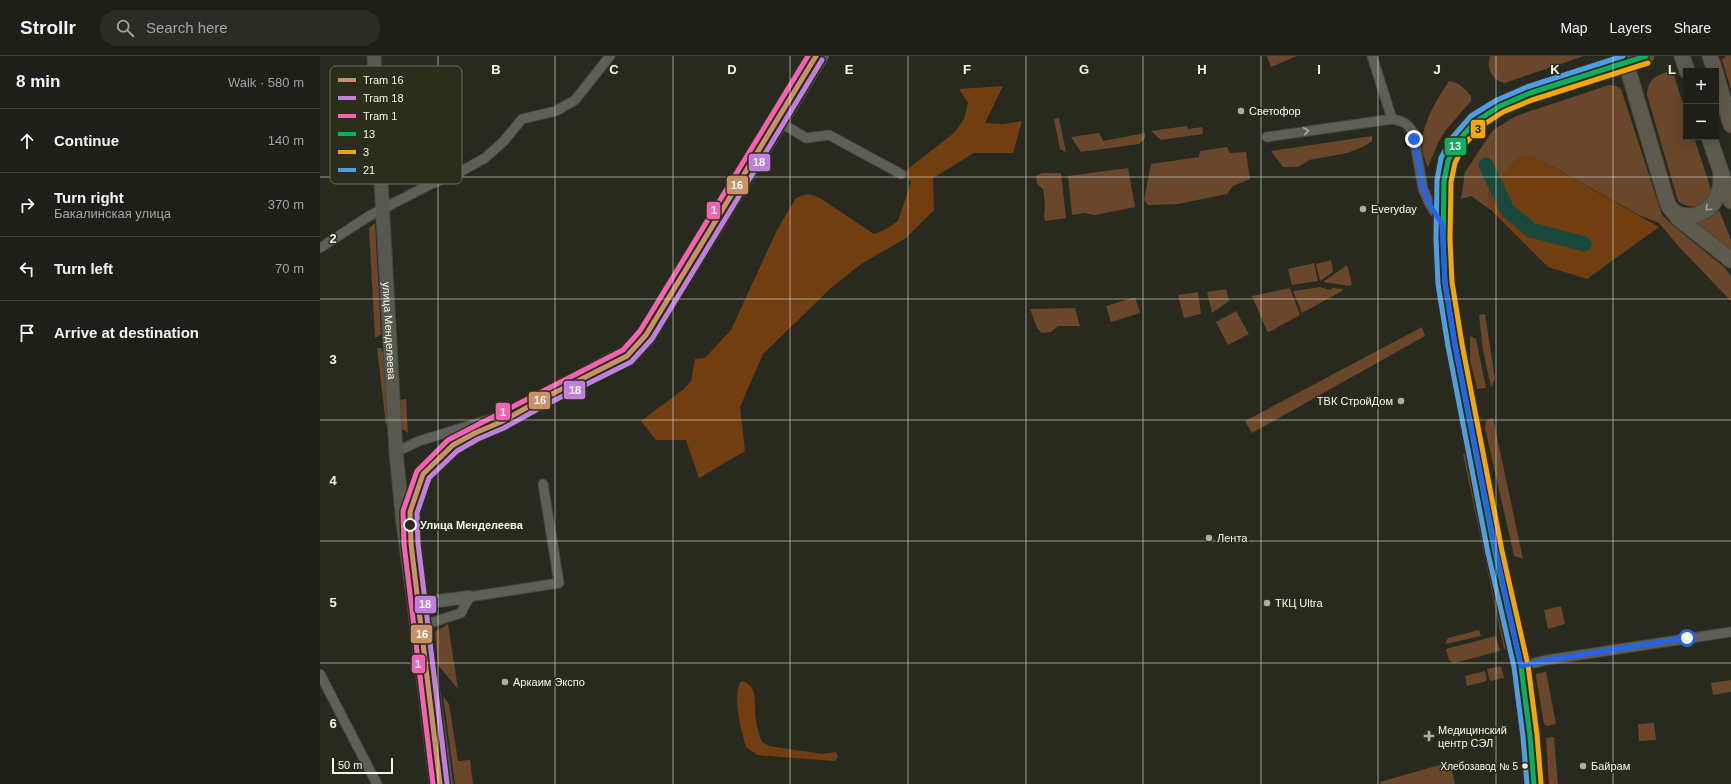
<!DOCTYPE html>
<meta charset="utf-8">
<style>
:root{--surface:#1e2018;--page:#2b2d25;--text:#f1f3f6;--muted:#a1a3a2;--line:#3c3e37}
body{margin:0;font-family:Helvetica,sans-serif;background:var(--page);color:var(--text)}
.controls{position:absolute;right:12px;top:12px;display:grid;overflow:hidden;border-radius:0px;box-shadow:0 2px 10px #0003}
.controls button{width:36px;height:36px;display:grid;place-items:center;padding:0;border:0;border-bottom:1px solid var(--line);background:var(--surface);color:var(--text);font:20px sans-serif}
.scale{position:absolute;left:12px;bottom:10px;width:61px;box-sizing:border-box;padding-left:4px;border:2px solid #f4f6eb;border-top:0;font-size:11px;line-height:14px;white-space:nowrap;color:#f4f6eb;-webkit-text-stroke:3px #2c2e1c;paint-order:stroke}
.stop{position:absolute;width:12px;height:12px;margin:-9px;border:3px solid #2563eb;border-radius:50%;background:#fff}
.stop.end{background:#2563eb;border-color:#fff;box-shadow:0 1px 4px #0008}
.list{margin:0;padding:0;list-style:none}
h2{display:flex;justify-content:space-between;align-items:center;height:52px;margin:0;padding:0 16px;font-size:17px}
h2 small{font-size:13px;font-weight:400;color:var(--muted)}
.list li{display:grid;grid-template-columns:26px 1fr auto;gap:12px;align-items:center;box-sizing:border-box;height:64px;padding:0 16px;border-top:1px solid var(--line)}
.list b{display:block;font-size:15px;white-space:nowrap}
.list p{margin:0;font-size:13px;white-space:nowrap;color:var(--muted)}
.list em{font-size:13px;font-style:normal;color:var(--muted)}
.icon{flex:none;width:22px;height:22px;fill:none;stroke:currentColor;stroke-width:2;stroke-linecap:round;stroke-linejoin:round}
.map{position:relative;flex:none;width:1411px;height:728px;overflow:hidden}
header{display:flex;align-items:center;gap:24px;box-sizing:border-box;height:56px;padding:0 20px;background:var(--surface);border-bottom:1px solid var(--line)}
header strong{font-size:19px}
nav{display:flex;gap:22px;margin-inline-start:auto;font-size:14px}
.search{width:280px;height:36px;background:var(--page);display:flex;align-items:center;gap:10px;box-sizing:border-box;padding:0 14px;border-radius:22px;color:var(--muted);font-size:15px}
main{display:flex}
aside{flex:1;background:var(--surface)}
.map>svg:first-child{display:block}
.green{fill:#6a462b}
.forest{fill:#713e12}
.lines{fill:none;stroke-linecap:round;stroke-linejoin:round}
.river{stroke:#19493c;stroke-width:15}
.minor-casing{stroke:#46483f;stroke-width:11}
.tertiary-casing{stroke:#46483f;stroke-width:14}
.secondary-casing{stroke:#46483f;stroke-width:15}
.primary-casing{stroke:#46483f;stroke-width:17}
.minor{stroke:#5e5f58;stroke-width:9}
.tertiary{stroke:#5e5f58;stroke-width:12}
.secondary{stroke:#58584e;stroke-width:13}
.primary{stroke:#5d5a4d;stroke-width:15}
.bus-1-casing{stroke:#2c2e1c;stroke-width:8}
.bus-2-casing{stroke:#2c2e1c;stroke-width:8}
.bus-3-casing{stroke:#2c2e1c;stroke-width:8}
.bus-1{stroke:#0daf5c;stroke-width:5}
.bus-2{stroke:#f7a600;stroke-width:5}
.bus-3{stroke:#4d9ee5;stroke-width:5}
.tram-1-casing{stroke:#2c2e1c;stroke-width:8}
.tram-2-casing{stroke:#2c2e1c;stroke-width:8}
.tram-3-casing{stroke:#2c2e1c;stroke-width:8}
.tram-1{stroke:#c7916a;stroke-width:5}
.tram-2{stroke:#c07fdc;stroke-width:5}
.tram-3{stroke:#f860b3;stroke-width:5}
.oneway{stroke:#a9aaa2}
.oneway2{stroke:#a1a094}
.route{stroke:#2563eb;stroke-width:5}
.grid{fill:none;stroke:#f4f6eb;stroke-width:1;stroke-opacity:0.55}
.poi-dot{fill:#adafa4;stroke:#2c2e1c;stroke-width:1.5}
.stop-dot{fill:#2c2e1c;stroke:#f4f6eb;stroke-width:2}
.bus-dot{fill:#f4f6eb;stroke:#2c2e1c;stroke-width:1.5}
.labels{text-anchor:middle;stroke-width:3;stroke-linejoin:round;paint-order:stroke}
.bus-label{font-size:10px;fill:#f4f6eb;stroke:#2c2e1c;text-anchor:end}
.poi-label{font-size:11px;fill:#f4f6eb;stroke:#2c2e1c;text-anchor:start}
.street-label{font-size:11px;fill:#f4f6eb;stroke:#2c2e1c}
.stop-label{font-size:11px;font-weight:bold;fill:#f4f6eb;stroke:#2c2e1c;text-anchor:start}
.key{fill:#2c2e1c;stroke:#686a5a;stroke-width:1}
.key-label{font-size:11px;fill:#f4f6eb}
.grid-label{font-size:13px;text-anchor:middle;font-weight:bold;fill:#f4f6eb;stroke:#2c2e1c;stroke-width:3;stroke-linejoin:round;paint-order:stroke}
.line-badge{stroke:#2c2e1c;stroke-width:1.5}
.badge-label{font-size:11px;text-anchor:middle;font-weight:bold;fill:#fff}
.pale-badge-label{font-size:11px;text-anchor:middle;font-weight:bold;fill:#111}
</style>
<header>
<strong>Strollr</strong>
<div class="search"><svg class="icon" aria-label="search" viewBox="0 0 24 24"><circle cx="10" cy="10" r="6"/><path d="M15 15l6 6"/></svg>Search here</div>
<nav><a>Map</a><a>Layers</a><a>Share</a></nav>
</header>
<main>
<aside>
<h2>8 min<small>Walk · 580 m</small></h2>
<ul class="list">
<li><svg class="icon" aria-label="ahead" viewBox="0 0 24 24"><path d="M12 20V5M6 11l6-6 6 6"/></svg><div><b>Continue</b></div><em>140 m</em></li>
<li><svg class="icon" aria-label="right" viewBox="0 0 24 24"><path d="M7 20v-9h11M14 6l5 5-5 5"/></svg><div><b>Turn right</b><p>Бакалинская улица</p></div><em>370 m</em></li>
<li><svg class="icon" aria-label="left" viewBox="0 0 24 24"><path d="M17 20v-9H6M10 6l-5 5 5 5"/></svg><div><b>Turn left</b></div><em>70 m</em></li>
<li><svg class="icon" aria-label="arrive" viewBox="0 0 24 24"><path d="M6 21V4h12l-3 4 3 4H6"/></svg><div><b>Arrive at destination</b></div></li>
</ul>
</aside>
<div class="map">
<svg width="1411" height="728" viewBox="0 0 1411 728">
<rect width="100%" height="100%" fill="#282a20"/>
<g class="green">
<path d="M947,0H977L951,11Z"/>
<path d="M1170,0H1264L1185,27C1172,25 1166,13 1170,0Z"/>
<path d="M1406,0H1411V33L1402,4Z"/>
<path d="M1352,14L1366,56V81H1374L1391,134C1391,152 1370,155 1358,145L1327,39C1328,21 1337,20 1352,14Z"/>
<path d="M1129,25C1139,26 1145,33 1151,40V45L1125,75L1118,87L1108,111C1092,81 1113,50 1129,25Z"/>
<path d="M1289,29L1296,30L1301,33L1342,159L1350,167L1404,211L1411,220V245L1360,192L1339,167L1319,159L1224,106L1168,135L1171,154L1151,140L1141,143L1145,116L1173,74L1196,60Z"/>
<path d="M739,62L746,96L740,93L734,63Z"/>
<path d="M867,70L868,73L882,71L883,78L841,84L831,75Z"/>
<path d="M779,77L783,85L825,77C826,83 823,85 819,88L761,96L751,81Z"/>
<path d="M1052,80V85L1043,91L1027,97L989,104L978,111H963L951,95Z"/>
<path d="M907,91L910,97L926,96L930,123L913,130L907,138L858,148L828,149L824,144L831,108L879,101L880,95Z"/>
<path d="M808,112L815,151L775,159L764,157L752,159L748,120Z"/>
<path d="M722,117H741L746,162L725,165L724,160L725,147L723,133L717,128L716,120Z"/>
<path d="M1399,154L1411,184V194L1375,166L1388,163Z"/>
<path d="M55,167L61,278L55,282L49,172Z"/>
<path d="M1011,204L1013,216L1000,225L996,208Z"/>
<path d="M994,207L998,225L972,229L968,213Z"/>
<path d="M1027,209L1032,228L1030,230L1003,226Z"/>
<path d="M1000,231L1010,234L1013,232L1022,233V235L982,257L973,235Z"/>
<path d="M970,232L980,259L949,276L947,275L932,240Z"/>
<path d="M906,233L909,245L892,257L887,236Z"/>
<path d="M878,236L881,258L864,262L858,239Z"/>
<path d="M815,241L820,257L791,266L786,250Z"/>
<path d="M755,252L760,270H738L731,276L722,277L717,272L710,253Z"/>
<path d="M916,255L929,278L908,289L896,266Z"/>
<path d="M1165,258L1175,323L1171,331L1163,294L1159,259Z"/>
<path d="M1102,271L1105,280L932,377L925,365Z"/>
<path d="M1150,280L1156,283L1166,332L1157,333L1150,304Z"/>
<path d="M57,292H61L63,296L68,369H66Z"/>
<path d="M86,343L88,377L82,373L80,344Z"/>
<path d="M1173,362L1203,503L1194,500L1165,372C1165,365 1167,363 1173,362Z"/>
<path d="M1148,397L1189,592L1184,593L1143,398Z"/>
<path d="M1241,550L1245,568L1228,573L1224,554Z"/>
<path d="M128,568L138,633L118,609L115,576Z"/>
<path d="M1159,574L1161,580L1125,588L1128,582Z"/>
<path d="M1176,580L1180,595L1134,607L1129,604L1126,593Z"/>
<path d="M1181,610L1184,622L1170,625L1167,613Z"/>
<path d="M1165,615L1167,625L1147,630L1145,620Z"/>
<path d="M1226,616L1236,668L1227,670L1224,668L1216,620V618Z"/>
<path d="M1411,624V636L1393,639L1391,627Z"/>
<path d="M123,640L129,648L138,705L150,704L153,728H135Z"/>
<path d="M1334,667L1336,684L1319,685L1318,668Z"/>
<path d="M1234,681L1238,728H1229L1226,682Z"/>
<path d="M1130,706L1135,728H1061L1060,726Z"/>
</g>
<g class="forest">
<path d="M683,30L665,67L683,68L702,65L693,97H654L613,122L614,154L586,182L541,208L510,233L443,298L420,351L425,395L379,422L366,384H336L321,365L364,333L371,325L375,303L385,302L411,274L457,174L476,142L488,138L500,142L554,178L566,173L578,165L591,126L584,116L634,77L644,63L648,47L639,33Z"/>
<path d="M1203,100H1211L1224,106L1339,171L1267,223L1228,211L1171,154L1168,135L1196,103Z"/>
<path d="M421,625C440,629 433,650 436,665C437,672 439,679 442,686L449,690L502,698L516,696L518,701L515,705L437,699L426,691C421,674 412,640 421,625Z"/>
</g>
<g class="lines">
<path class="river" d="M1166,109L1187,154L1211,174L1264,188"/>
<defs>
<g id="minor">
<path d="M1052,0L1072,63"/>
<path d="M463,68L486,82L509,79L581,118"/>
<path d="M947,81L1072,63C1083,65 1087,67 1093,76L1103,133L1110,149L1122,166"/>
<path d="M0,192L49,160L109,129L140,116L165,102L183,86L202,63L236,55L255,44L290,0"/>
<path d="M76,396L99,385L181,360L305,294L328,286L504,0"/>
<path d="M101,570L141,557L149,541L239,527L223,428"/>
<path d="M1201,610L1227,604L1411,576"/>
<path d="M0,618L57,728"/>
</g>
<path id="tertiary" d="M94,548L149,541"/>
<g id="secondary">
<path id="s1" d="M54,0L76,396L83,467L94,548L116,728"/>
<path d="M112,628L126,728"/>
<path d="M1214,728C1213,689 1208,649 1201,610C1195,573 1184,536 1176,499C1165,451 1157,402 1148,354C1135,291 1100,137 1140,84C1165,50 1206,38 1245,26C1265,20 1285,13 1305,7"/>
</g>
<g id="primary">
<path d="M1304,0L1348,149L1359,163L1411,204"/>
<path d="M1362,0L1367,15"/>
<path d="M1390,0L1395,15"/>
<path d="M1305,7L1326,0"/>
<path d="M1396,19L1411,69"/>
<path d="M1389,81L1411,145"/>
<path d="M1353,155C1371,167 1392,156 1399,136C1401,131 1401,123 1401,117"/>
</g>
</defs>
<use href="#minor" class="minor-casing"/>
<use href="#tertiary" class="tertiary-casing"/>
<use href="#secondary" class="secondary-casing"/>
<use href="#primary" class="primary-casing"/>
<use href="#minor" class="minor"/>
<use href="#tertiary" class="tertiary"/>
<use href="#secondary" class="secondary"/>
<use href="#primary" class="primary"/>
<defs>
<path id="bus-1" d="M1214,728L1210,680L1201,610L1175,496L1135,289L1125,227L1123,183L1124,125L1128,105L1138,85L1155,66L1180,50L1210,37L1326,0"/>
<path id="bus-2" d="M1221,727L1217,679L1208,609L1182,495L1142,288L1132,226L1130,183L1131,126L1135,107L1144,89L1160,71L1183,56L1212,44L1328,7"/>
<path id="bus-3" d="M1207,728L1203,681L1194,611L1168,497L1128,290L1118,228L1116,183L1117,124L1121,102L1132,82L1151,60L1177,44L1207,31L1303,0"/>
</defs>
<use href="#bus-1" class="bus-1-casing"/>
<use href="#bus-2" class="bus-2-casing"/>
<use href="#bus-3" class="bus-3-casing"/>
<use href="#bus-1" class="bus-1"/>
<use href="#bus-2" class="bus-2"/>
<use href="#bus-3" class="bus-3"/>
<defs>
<path id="tram-1" d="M120,728L91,488L90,456L103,418L133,389L155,377L181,366L222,343L307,300L326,279L496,0"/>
<path id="tram-2" d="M127,727L98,487L97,457L109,422L137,395L158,383L184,372L225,349L311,306L332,283L502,4"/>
<path id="tram-3" d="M113,728L84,488L83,455L97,415L128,384L303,294L320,275L488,0"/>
</defs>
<use href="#tram-1" class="tram-1-casing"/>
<use href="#tram-2" class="tram-2-casing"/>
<use href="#tram-3" class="tram-3-casing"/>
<use href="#tram-1" class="tram-1"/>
<use href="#tram-2" class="tram-2"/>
<use href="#tram-3" class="tram-3"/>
</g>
<defs><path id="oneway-chevron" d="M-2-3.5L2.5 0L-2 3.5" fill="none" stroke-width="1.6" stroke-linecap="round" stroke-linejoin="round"/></defs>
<use class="oneway" href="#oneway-chevron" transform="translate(986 75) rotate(-8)"/>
<use class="oneway2" href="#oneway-chevron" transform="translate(1388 152) rotate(138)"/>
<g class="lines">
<path class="route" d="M1094,83L1103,133L1110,149L1122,168L1125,227L1135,289L1176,496L1201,610L1228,604L1367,582"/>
</g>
<path class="grid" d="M118,0V728M235,0V728M353,0V728M470,0V728M588,0V728M706,0V728M823,0V728M941,0V728M1058,0V728M1176,0V728M1293,0V728M0,121H1411M0,243H1411M0,364H1411M0,485H1411M0,607H1411"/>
<g class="poi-dot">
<circle cx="921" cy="55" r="4"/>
<circle cx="1043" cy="153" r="4"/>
<circle cx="1081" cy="345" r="4"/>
<circle cx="889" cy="482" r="4"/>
<circle cx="947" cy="547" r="4"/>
<circle cx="185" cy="626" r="4"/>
<path d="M1107 674h4v4h4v4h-4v4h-4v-4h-4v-4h4z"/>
<circle cx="1263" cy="710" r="4"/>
</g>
<circle class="stop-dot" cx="90" cy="469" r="6"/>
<circle class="bus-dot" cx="1205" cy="710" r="3.5"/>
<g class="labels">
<g class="bus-label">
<text x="1198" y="714">Хлебозавод № 5</text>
</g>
<g class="poi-label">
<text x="929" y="59">Светофор</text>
<text x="1051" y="157">Everyday</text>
<text x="1073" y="349" text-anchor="end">ТВК СтройДом</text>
<text x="897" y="486">Лента</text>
<text x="955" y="551">ТКЦ Ultra</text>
<text x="193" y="630">Аркаим Экспо</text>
<text x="1118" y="678">Медицинский<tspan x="1118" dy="13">центр СЭЛ</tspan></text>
<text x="1271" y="714">Байрам</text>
</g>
<g class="street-label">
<text dy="4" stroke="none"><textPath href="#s1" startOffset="275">улица Менделеева</textPath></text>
</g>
<g class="stop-label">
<text x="100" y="473">Улица Менделеева</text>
</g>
</g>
<rect x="10" y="10" width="132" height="118" rx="6" class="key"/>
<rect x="18" y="22" width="18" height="4" fill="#c7916a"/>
<rect x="18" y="40" width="18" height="4" fill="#c07fdc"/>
<rect x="18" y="58" width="18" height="4" fill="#f860b3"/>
<rect x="18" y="76" width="18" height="4" fill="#0daf5c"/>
<rect x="18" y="94" width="18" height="4" fill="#f7a600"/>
<rect x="18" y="112" width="18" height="4" fill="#4d9ee5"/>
<g class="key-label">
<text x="43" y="28">Tram 16</text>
<text x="43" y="46">Tram 18</text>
<text x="43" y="64">Tram 1</text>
<text x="43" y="82">13</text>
<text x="43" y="100">3</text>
<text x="43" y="118">21</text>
</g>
<g class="grid-label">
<text x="176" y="18">B</text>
<text x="294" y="18">C</text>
<text x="412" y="18">D</text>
<text x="529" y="18">E</text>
<text x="647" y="18">F</text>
<text x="764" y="18">G</text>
<text x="882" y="18">H</text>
<text x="999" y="18">I</text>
<text x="1117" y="18">J</text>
<text x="1235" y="18">K</text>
<text x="1352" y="18">L</text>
<text x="13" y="187">2</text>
<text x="13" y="308">3</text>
<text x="13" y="429">4</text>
<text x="13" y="551">5</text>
<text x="13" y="672">6</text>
</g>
<g class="line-badge">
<rect x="1150" y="63" width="16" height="20" rx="4" fill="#f7a600"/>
<rect x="1124" y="81" width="23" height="19" rx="4" fill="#0daf5c"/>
<rect x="428" y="97" width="23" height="19" rx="4" fill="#c07fdc"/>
<rect x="406" y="119" width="23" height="20" rx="4" fill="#c7916a"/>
<rect x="386" y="145" width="15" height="19" rx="4" fill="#f860b3"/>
<rect x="243" y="324" width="23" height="20" rx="4" fill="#c07fdc"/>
<rect x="208" y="335" width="23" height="19" rx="4" fill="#c7916a"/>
<rect x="175" y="346" width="16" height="19" rx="4" fill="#f860b3"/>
<rect x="94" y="539" width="23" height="19" rx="4" fill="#c07fdc"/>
<rect x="90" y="568" width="23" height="20" rx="4" fill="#c7916a"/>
<rect x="91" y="598" width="15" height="20" rx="4" fill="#f860b3"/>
</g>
<g class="badge-label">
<text x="1135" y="94">13</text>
<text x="439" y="110">18</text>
<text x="417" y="133">16</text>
<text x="394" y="158">1</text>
<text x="255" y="338">18</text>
<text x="220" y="348">16</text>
<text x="183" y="360">1</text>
<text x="105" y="552">18</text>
<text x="102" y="582">16</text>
<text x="98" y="612">1</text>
</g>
<g class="pale-badge-label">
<text x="1158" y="77">3</text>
</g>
</svg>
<div class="controls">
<button>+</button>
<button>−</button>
</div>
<div class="scale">50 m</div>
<div class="stop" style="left:1367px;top:582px"></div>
<div class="stop end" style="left:1094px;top:83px"></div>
</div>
</main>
